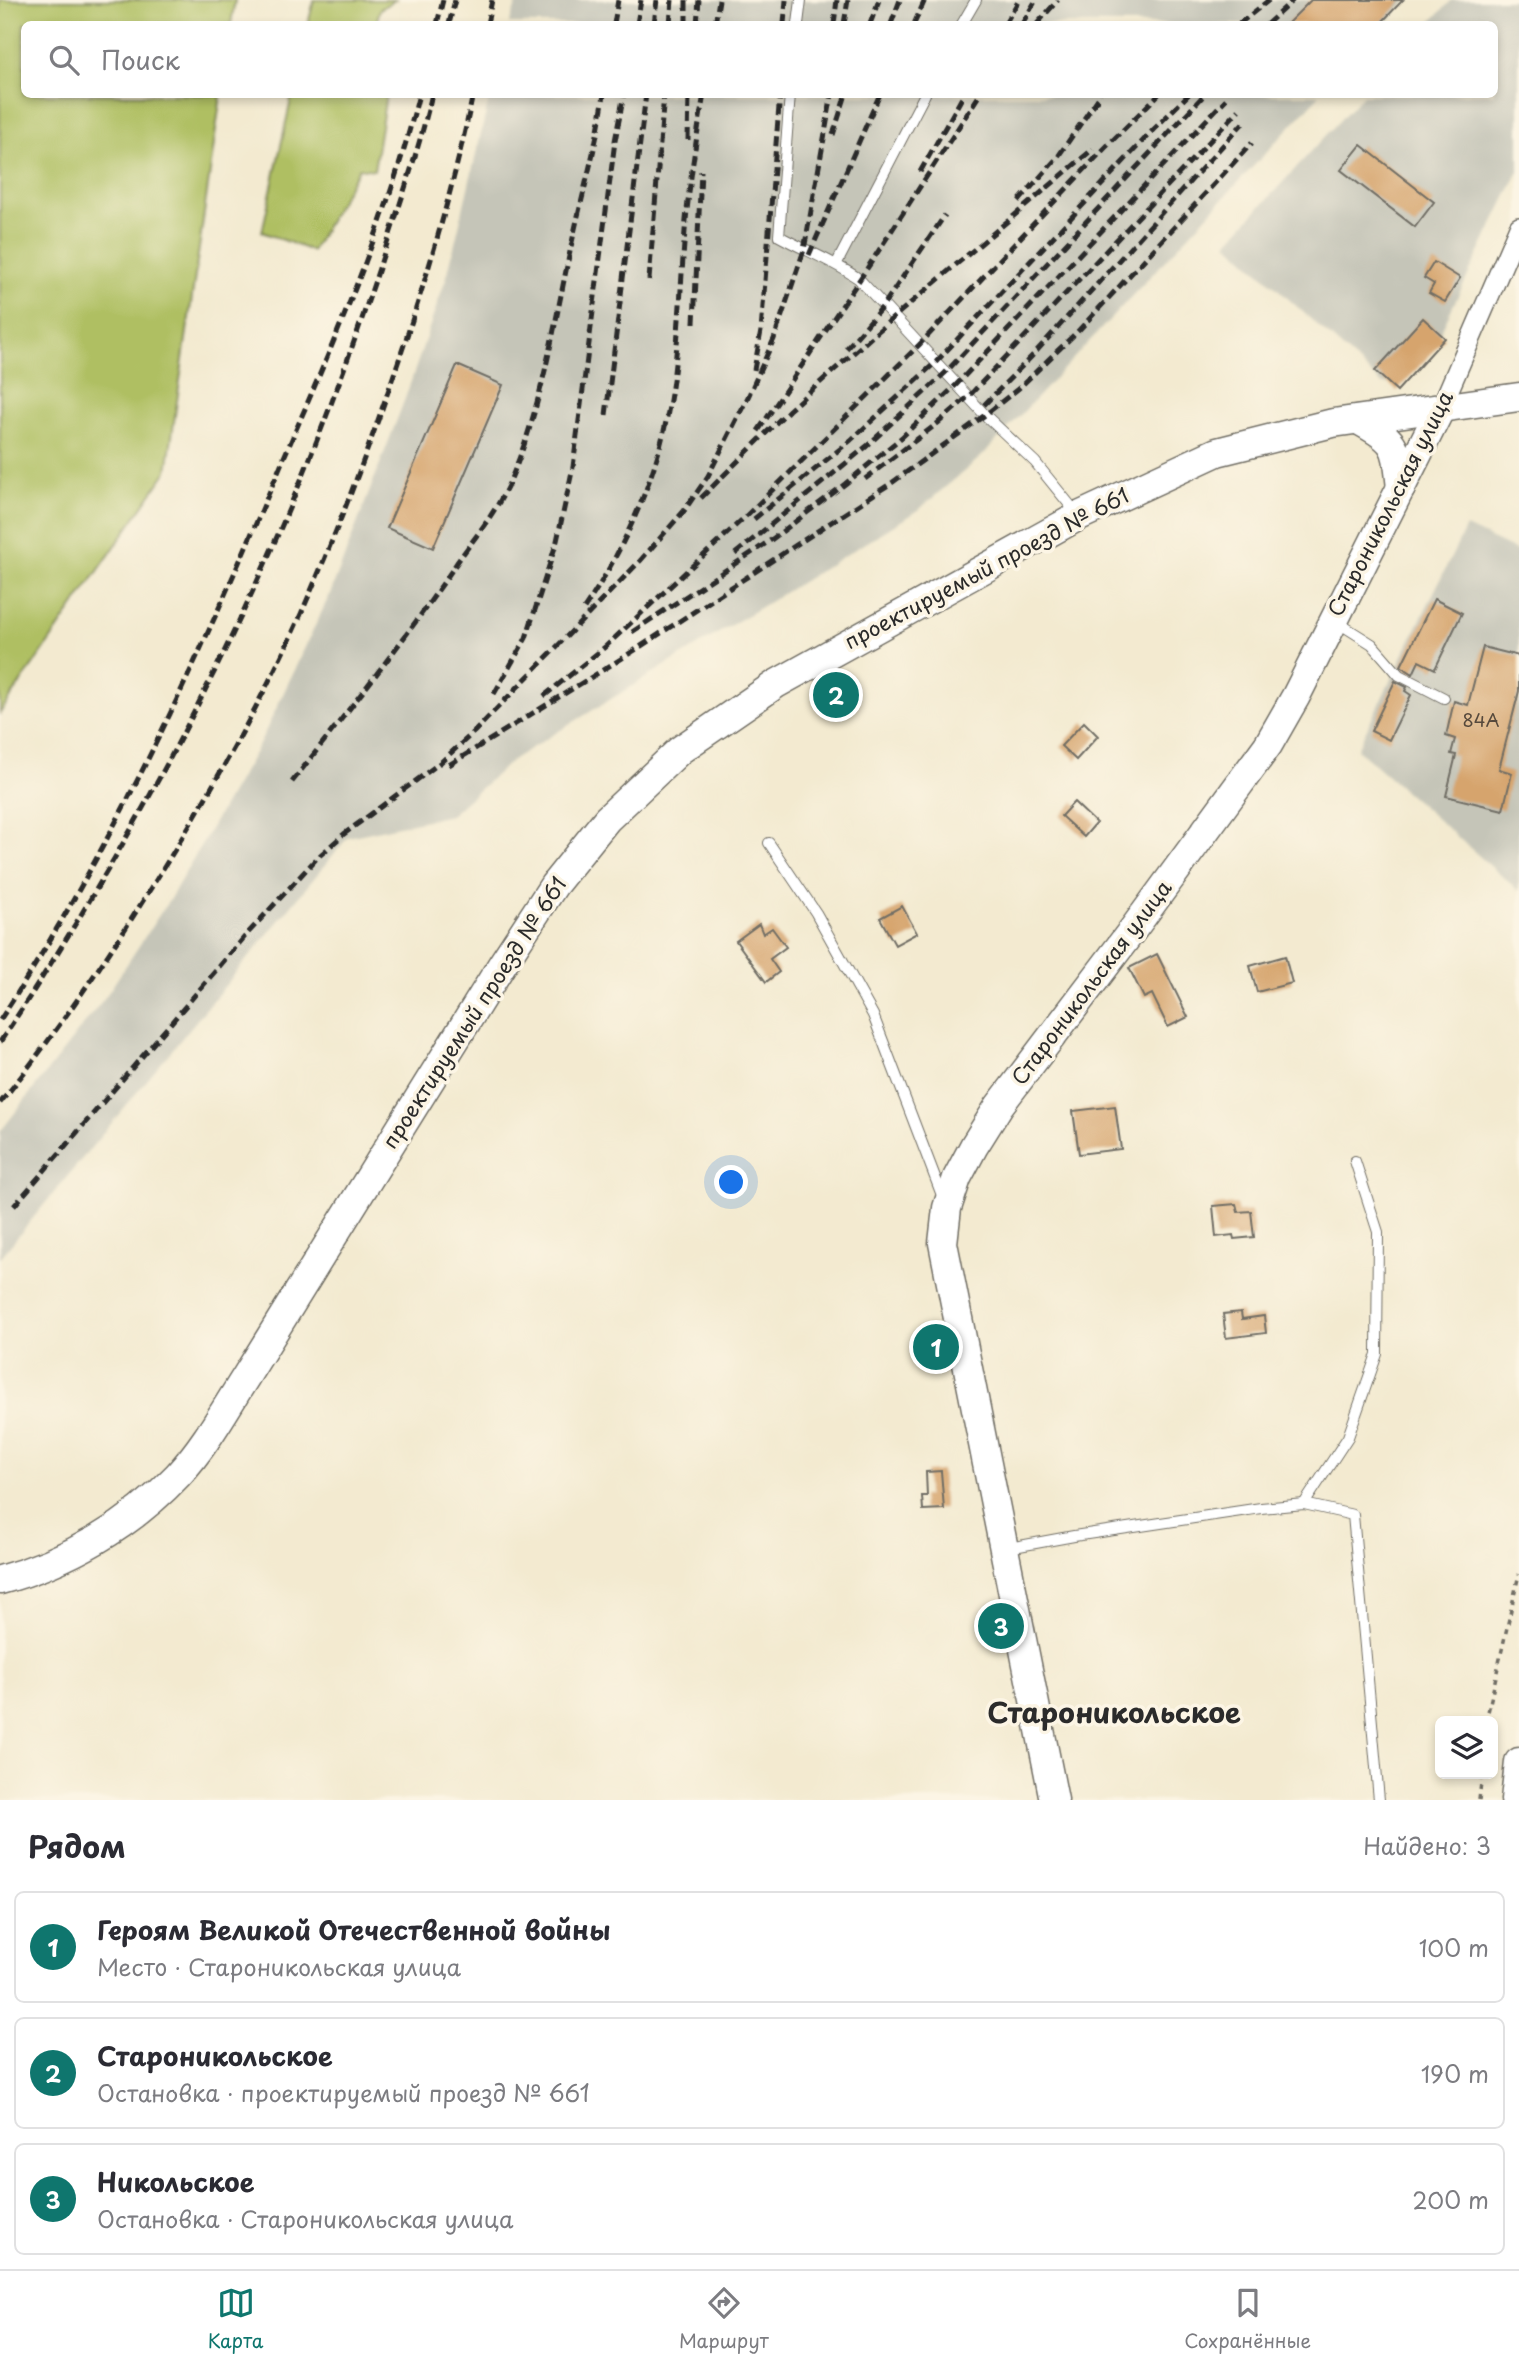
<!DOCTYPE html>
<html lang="ru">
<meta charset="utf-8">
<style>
:root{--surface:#fff;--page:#f7f7f7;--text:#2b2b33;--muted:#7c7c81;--line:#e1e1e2;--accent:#0f766e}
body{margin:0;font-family:"Playpen Sans",sans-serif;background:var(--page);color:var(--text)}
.controls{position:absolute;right:21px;bottom:21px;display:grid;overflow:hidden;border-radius:10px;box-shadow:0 4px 10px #0003}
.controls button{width:63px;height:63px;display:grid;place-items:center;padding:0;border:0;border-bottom:2px solid var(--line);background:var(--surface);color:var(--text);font:35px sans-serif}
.you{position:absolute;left:732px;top:1183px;width:24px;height:24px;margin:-18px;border:5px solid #fff;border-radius:50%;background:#1a73e8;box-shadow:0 0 0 10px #1a73e833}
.badge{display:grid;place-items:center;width:46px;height:46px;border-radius:50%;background:var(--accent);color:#fff;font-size:23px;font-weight:700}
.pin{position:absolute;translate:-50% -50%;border:4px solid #fff;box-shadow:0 2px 7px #0006}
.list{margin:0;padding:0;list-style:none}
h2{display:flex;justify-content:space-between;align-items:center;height:91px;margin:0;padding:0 28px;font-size:30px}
h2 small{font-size:23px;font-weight:400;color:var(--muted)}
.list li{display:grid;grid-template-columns:46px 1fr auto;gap:21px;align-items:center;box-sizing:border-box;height:112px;margin:0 14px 14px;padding:0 14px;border:2px solid var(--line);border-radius:10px}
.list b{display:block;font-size:26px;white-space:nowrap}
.list p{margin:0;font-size:23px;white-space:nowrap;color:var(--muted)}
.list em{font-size:23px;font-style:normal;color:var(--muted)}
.icon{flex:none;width:38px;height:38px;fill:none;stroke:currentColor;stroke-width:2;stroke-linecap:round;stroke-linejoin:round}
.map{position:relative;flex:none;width:1519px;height:1800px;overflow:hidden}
.search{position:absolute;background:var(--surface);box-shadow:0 4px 10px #0003;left:21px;right:21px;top:21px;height:77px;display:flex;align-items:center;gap:18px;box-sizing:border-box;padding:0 24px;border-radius:10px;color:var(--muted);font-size:26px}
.sheet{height:469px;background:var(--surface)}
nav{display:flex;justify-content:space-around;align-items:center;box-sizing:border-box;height:98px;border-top:2px solid var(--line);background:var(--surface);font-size:19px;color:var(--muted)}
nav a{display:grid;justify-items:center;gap:4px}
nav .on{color:var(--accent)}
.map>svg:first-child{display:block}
.industrial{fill:#c5c5b8}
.green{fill:#afbf62;stroke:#6d7546;stroke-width:2}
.building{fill:#d6a46d}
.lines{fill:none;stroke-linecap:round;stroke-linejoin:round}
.lane-casing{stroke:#716e65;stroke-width:12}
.street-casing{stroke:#716e65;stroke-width:22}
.secondary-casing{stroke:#716e65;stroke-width:31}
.path{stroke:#716e65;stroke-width:3.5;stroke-dasharray:5 5;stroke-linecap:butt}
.lane{stroke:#fff;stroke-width:10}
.street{stroke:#fff;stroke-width:19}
.secondary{stroke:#fff;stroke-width:28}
.rail{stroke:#2b2b2b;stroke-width:5;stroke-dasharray:10 5;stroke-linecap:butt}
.labels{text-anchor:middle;stroke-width:7;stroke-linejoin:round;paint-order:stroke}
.number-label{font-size:18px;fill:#56493c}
.street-label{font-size:21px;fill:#2b2b2b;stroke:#fcf5e5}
.district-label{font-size:28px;font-weight:bold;fill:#2b2b2b;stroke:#fcf5e5}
</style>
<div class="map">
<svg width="1519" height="1800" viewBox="0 0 1519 1800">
<rect width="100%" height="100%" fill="#fcf5e5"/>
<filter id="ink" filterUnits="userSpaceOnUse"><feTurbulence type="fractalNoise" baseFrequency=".0143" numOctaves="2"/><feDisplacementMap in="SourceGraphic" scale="14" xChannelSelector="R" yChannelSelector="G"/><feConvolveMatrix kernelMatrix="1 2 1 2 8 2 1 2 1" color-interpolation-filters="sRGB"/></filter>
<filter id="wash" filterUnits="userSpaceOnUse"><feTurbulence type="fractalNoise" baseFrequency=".00686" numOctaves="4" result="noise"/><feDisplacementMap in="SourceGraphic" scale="28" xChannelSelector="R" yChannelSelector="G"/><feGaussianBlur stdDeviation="1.57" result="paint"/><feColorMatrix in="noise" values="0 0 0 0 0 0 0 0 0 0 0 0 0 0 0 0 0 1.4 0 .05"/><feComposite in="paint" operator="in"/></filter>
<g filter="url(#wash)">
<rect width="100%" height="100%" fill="#f3ead0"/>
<g class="industrial">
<path d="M518,0H1408L1385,24H509Z"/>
<path d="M1452,0H1519V171L1430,353L1403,384H1382L1227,243L1363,95L1494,94V24H1429Z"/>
<path d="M490,95H1320L981,457L917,511L515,758L450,815L348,837L0,1258V1132L106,996L171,897L260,743L331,592L406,396L448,273Z"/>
<path d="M1466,527L1519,552V891L1357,749Z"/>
</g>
<g class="green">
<path d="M0,0H235L231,24H24V94L221,95L167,471L0,713Z"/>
<path d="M314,0H395L380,9L376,24H308Z"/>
<path d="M292,95H386L374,170L359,168L312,251L262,232Z"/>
</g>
<g id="blocks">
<g class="building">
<path d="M1311,0H1403L1380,24H1287Z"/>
<path d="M1361,145L1434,202L1415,227L1341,170Z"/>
<path d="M1434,262L1460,278L1445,302L1429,293L1434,284L1424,278Z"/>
<path d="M1423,318L1445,338L1397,391L1375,371Z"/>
<path d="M457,365L503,385L433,548L387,528Z"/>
<path d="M1434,599L1462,613L1435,669L1419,661L1413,674L1401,666Z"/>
<path d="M1483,647L1519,656V691L1499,769L1512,773L1503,810L1446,796L1456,755L1451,754L1455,739L1446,736L1454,701L1468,705Z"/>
<path d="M1395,681L1407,687L1405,691L1411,695L1389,740L1371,731Z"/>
<path d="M1084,722L1098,736L1076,760L1061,746Z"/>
<path d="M1074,802L1096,823L1084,837L1061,816Z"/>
<path d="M902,906L917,933L895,945L880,918Z"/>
<path d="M759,924L763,934L772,928L786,947L770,959L779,972L766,982L736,941Z"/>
<path d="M1157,954L1188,1017L1168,1027L1152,994L1144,998L1129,968Z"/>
<path d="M1285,956L1292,983L1257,992L1250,966Z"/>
<path d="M1115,1106L1121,1149L1079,1154L1073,1111Z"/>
<path d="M1236,1204L1238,1212L1251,1211L1254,1237L1234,1239L1233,1235L1216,1237L1213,1206Z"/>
<path d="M1241,1312L1242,1319L1264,1316L1266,1333L1226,1338L1223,1314Z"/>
<path d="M941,1471L944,1509L923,1510L922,1496H927L926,1472Z"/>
</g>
</g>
</g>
<g filter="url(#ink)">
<use href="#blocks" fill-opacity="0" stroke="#716e65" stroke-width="2"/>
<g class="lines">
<defs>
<g id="lane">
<path d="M798,24L801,0"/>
<path d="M962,24L976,0"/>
<path d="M790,94L779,236C806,251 834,261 859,279L985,415L1035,462L1078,515"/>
<path d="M837,263L925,94"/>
<path d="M1337,622L1372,644L1399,675L1444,698"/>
<path d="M769,843L816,913L873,1015L943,1198"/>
<path d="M1304,1504L1348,1437L1377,1354L1378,1232L1355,1161"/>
<path d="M1008,1548L1074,1536L1261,1508L1304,1504L1353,1515L1379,1800"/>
</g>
<path id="street" d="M1441,408L1519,227"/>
<g id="secondary">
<path d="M1358,420C1398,442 1396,444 1401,488"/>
<path d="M0,1580C67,1562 130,1526 178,1475C205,1446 224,1411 245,1378L503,963L554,885L607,819L680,750L776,684L1079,516L1217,452L1333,423L1519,397"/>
<path d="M1054,1800L943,1243L947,1208L957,1178L974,1146L999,1106L1134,928L1268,745L1296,696L1441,408"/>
<path d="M1515,1800L1519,1762"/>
</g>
</defs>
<use href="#lane" class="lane-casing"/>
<use href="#street" class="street-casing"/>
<use href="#secondary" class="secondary-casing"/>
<g class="path">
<path d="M1486,1721L1519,1574"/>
<path d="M1479,1800L1482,1774"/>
</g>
<use href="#lane" class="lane"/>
<use href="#street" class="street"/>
<use href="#secondary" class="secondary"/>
<g class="rail">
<path d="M686,0V24"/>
<path d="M437,24L443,0"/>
<path d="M449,24L455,0"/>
<path d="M487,24L492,0"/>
<path d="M614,24L618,0"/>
<path d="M637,24L641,0"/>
<path d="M654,24L657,0"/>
<path d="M670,24L672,0"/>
<path d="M697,24L699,0"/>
<path d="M715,24L719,0"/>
<path d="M784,24L786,0"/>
<path d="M834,24L837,0"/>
<path d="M844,24L848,0"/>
<path d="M870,24L879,0"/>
<path d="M891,24L900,0"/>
<path d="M914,24L925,0"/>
<path d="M1005,24L1019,0"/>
<path d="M1022,24L1036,0"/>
<path d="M1037,24L1058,0"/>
<path d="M1239,24L1269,0"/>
<path d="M1267,24L1293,0"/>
<path d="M833,135L846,94"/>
<path d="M688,140L689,94"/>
<path d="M920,172L964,94"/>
<path d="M1019,201L1057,158L1101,94"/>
<path d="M809,255L880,94"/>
<path d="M649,280L664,94"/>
<path d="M694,323L701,171"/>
<path d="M846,349L883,306L945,215"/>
<path d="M754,370L761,331L780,94"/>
<path d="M984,405L1033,355L1243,123"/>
<path d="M606,415L646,94"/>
<path d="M758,431L870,264L980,94"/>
<path d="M865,479L938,423L968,397L1239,110"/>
<path d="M701,498L789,410L894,317L1093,149"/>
<path d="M754,519L851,440L936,362L1154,129L1189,94"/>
<path d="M735,554L867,446L945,373L1205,94"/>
<path d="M584,609C617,560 644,504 660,447C679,376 679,304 685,231C689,185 696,140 704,94"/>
<path d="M632,632L771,540L845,484L902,437L956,385L1226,99"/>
<path d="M494,694L526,638L557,541L573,467L615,141L624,94"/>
<path d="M544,696L605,647L746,516L919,345L1105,148L1159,94"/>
<path d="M449,765L632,652L796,545L893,482L985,415L1019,388L1079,330L1252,143"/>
<path d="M292,782C349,709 407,638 458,561C476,536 498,509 510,481C544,404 556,311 575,229C585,184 598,140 604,94"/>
<path d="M0,1020C115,845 204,648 285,455C336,337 388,219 419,94"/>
<path d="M0,1042C164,796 292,538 383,256C400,203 419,149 432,94"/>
<path d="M0,1103C45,1048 86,988 125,929C190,828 252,723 301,614C335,536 366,457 393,377C425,285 453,190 473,94"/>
<path d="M14,1206L248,933L317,858L344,834L441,762L474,732L640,561L684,511L708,476L748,397L774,339L804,250L832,94"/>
</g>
</g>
</g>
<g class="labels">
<g class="number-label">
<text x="1481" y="727">84А</text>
</g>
<g class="street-label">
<text transform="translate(1391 504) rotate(-63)" y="7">Староникольская улица</text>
<text transform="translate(987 569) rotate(-28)" y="7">проектируемый проезд № 661</text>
<text transform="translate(1092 983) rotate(-53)" y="7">Староникольская улица</text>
<text transform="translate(475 1013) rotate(-57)" y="7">проектируемый проезд № 661</text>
</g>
<g class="district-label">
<text x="1114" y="1723">Староникольское</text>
</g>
</g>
</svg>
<div class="controls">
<button><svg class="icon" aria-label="layers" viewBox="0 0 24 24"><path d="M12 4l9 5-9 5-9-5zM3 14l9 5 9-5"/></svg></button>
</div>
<div class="you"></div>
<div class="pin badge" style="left:936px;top:1347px">1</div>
<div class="pin badge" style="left:836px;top:695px">2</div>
<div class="pin badge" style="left:1001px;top:1626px">3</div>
<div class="search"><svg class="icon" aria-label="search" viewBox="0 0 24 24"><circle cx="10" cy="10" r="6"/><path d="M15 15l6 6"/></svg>Поиск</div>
</div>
<section class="sheet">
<h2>Рядом<small>Найдено: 3</small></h2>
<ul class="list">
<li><span class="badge">1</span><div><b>Героям Великой Отечественной войны</b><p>Место · Староникольская улица</p></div><em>100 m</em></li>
<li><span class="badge">2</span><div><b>Староникольское</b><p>Остановка · проектируемый проезд № 661</p></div><em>190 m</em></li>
<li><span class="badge">3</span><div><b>Никольское</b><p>Остановка · Староникольская улица</p></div><em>200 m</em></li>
</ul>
</section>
<nav>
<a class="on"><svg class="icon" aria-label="map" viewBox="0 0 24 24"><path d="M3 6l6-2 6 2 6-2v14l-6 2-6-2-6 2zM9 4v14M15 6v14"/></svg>Карта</a>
<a><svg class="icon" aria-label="directions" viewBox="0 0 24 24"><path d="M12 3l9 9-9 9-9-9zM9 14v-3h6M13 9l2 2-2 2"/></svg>Маршрут</a>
<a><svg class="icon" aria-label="saved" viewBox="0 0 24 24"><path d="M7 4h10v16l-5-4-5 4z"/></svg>Сохранённые</a>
</nav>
